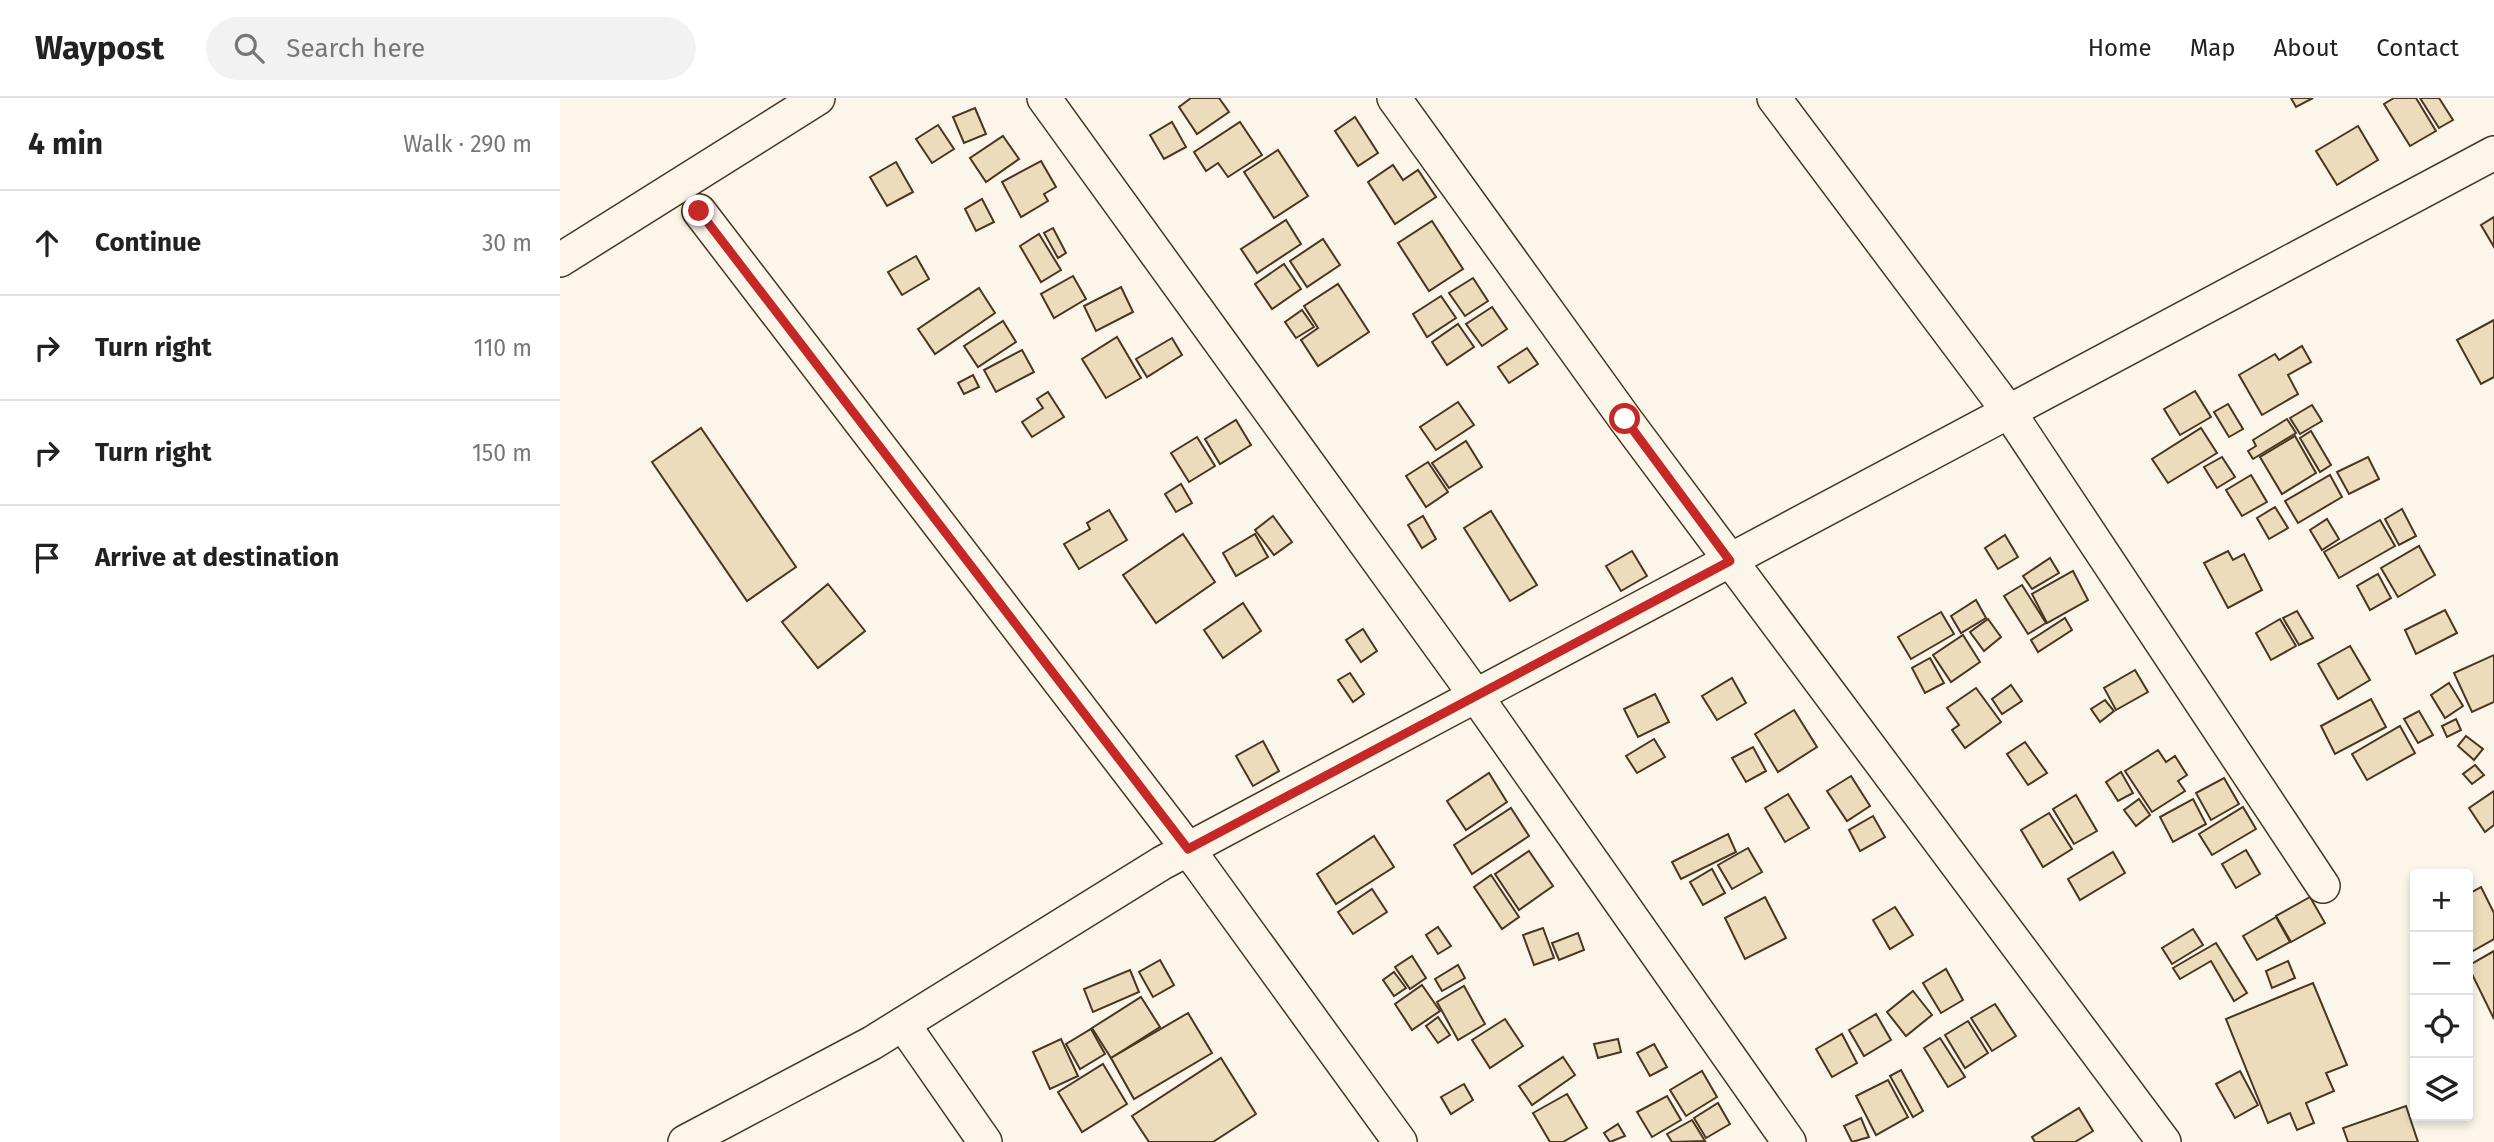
<!DOCTYPE html>
<meta charset="utf-8">
<style>
:root{--surface:#fff;--page:#f2f2f2;--text:#222;--muted:#767676;--line:#e0e0e0}
body{margin:0;font-family:"Fira Sans",sans-serif;background:var(--page);color:var(--text)}
.controls{position:absolute;right:21px;bottom:21px;display:grid;overflow:hidden;border-radius:7px;box-shadow:0 4px 10px #0003}
.controls button{width:63px;height:63px;display:grid;place-items:center;padding:0;border:0;border-bottom:2px solid var(--line);background:var(--surface);color:var(--text);font:35px sans-serif}
.stop{position:absolute;width:21px;height:21px;margin:-16px;border:5px solid #c62828;border-radius:50%;background:#fff}
.stop.end{background:#c62828;border-color:#fff;box-shadow:0 2px 7px #0008}
.list{margin:0;padding:0;list-style:none}
h2{display:flex;justify-content:space-between;align-items:center;height:91px;margin:0;padding:0 28px;font-size:30px}
h2 small{font-size:23px;font-weight:400;color:var(--muted)}
.list li{display:grid;grid-template-columns:46px 1fr auto;gap:21px;align-items:center;box-sizing:border-box;height:105px;padding:0 28px;border-top:2px solid var(--line)}
.list b{display:block;font-size:26px;white-space:nowrap}
.list em{font-size:23px;font-style:normal;color:var(--muted)}
.icon{flex:none;width:38px;height:38px;fill:none;stroke:currentColor;stroke-width:2;stroke-linecap:round;stroke-linejoin:round}
.map{position:relative;flex:none;width:1934px;height:1044px;overflow:hidden}
header{display:flex;align-items:center;gap:42px;box-sizing:border-box;height:98px;padding:0 35px;background:var(--surface);border-bottom:2px solid var(--line)}
header strong{font-size:33px}
nav{display:flex;gap:38px;margin-inline-start:auto;font-size:24px}
.search{width:490px;height:63px;background:var(--page);display:flex;align-items:center;gap:18px;box-sizing:border-box;padding:0 24px;border-radius:38px;color:var(--muted);font-size:26px}
main{display:flex}
aside{flex:1;background:var(--surface)}
.map>svg:first-child{display:block}
.building{fill:#ecdcbc;stroke:#4a3520;stroke-width:2}
.lines{fill:none;stroke-linecap:round;stroke-linejoin:round}
.street-casing{stroke:#4a3520;stroke-width:36}
.street{stroke:#fbf6e9;stroke-width:33}
.route{stroke:#c62828;stroke-width:9}
</style>
<header>
<strong>Waypost</strong>
<div class="search"><svg class="icon" aria-label="search" viewBox="0 0 24 24"><circle cx="10" cy="10" r="6"/><path d="M15 15l6 6"/></svg>Search here</div>
<nav><a>Home</a><a>Map</a><a>About</a><a>Contact</a></nav>
</header>
<main>
<aside>
<h2>4 min<small>Walk · 290 m</small></h2>
<ul class="list">
<li><svg class="icon" aria-label="ahead" viewBox="0 0 24 24"><path d="M12 20V5M6 11l6-6 6 6"/></svg><div><b>Continue</b></div><em>30 m</em></li>
<li><svg class="icon" aria-label="right" viewBox="0 0 24 24"><path d="M7 20v-9h11M14 6l5 5-5 5"/></svg><div><b>Turn right</b></div><em>110 m</em></li>
<li><svg class="icon" aria-label="right" viewBox="0 0 24 24"><path d="M7 20v-9h11M14 6l5 5-5 5"/></svg><div><b>Turn right</b></div><em>150 m</em></li>
<li><svg class="icon" aria-label="arrive" viewBox="0 0 24 24"><path d="M6 21V4h12l-3 4 3 4H6"/></svg><div><b>Arrive at destination</b></div></li>
</ul>
</aside>
<div class="map">
<svg width="1934" height="1044" viewBox="0 0 1934 1044">
<rect width="100%" height="100%" fill="#fbf6e9"/>
<g class="building">
<path d="M631,0H659L669,14L637,36L619,9Z"/>
<path d="M1731,0H1753L1736,9Z"/>
<path d="M1834,0H1856L1876,33L1850,48L1824,6Z"/>
<path d="M1860,0H1879L1893,22L1879,30Z"/>
<path d="M415,10L426,36L404,45L393,19Z"/>
<path d="M795,19L818,55L798,68L775,33Z"/>
<path d="M612,24L626,49L604,61L590,37Z"/>
<path d="M680,24L702,57L668,79L658,65L646,73L634,54Z"/>
<path d="M378,27L394,51L372,65L356,41Z"/>
<path d="M1798,28L1818,62L1777,87L1756,53Z"/>
<path d="M443,38L459,61L426,84L410,60Z"/>
<path d="M718,52L748,98L714,120L684,74Z"/>
<path d="M481,63L496,89L484,96L488,103L461,119L442,84Z"/>
<path d="M336,64L353,94L327,108L310,79Z"/>
<path d="M833,67L843,82L858,72L876,99L835,126L808,84Z"/>
<path d="M422,101L434,124L416,133L405,111Z"/>
<path d="M1934,119V149L1921,127Z"/>
<path d="M726,122L741,146L697,175L681,151Z"/>
<path d="M872,123L903,171L869,193L838,145Z"/>
<path d="M493,130L506,155L498,160L484,135Z"/>
<path d="M479,136L501,172L481,184L460,148Z"/>
<path d="M763,141L780,167L747,189L730,163Z"/>
<path d="M356,158L369,181L342,197L328,174Z"/>
<path d="M724,166L741,191L712,211L695,186Z"/>
<path d="M513,178L526,201L494,220L481,196Z"/>
<path d="M913,180L928,203L905,218L889,195Z"/>
<path d="M778,186L809,234L758,268L741,242L758,230L744,208Z"/>
<path d="M561,189L573,214L536,233L524,208Z"/>
<path d="M419,190L435,215L375,256L358,231Z"/>
<path d="M881,198L896,220L867,239L853,216Z"/>
<path d="M932,209L947,231L922,248L906,226Z"/>
<path d="M742,212L754,229L736,240L725,224Z"/>
<path d="M1934,222V279L1921,286L1897,242Z"/>
<path d="M443,223L456,244L418,269L404,248Z"/>
<path d="M898,226L914,249L887,267L872,244Z"/>
<path d="M557,239L581,280L546,300L522,261Z"/>
<path d="M612,240L622,257L587,279L576,261Z"/>
<path d="M1742,248L1751,264L1728,277L1738,296L1702,317L1679,277L1715,256L1719,262Z"/>
<path d="M967,250L978,266L949,285L938,269Z"/>
<path d="M462,252L474,274L436,294L424,272Z"/>
<path d="M413,277L419,289L404,296L398,285Z"/>
<path d="M1635,293L1651,319L1620,337L1604,311Z"/>
<path d="M488,294L504,319L472,339L462,324L483,310L477,301Z"/>
<path d="M898,304L914,327L876,352L860,329Z"/>
<path d="M1668,306L1683,331L1669,339L1654,314Z"/>
<path d="M1752,307L1762,323L1740,336L1730,320Z"/>
<path d="M1727,321L1736,335L1693,361L1688,353L1696,348L1693,342Z"/>
<path d="M676,322L691,347L660,366L645,341Z"/>
<path d="M141,330L236,469L187,503L92,364Z"/>
<path d="M1641,330L1657,355L1608,385L1592,361Z"/>
<path d="M1751,333L1771,367L1760,374L1740,340Z"/>
<path d="M1735,338L1756,375L1722,396L1700,359Z"/>
<path d="M637,339L655,368L629,384L611,355Z"/>
<path d="M906,343L922,369L889,390L872,365Z"/>
<path d="M1662,359L1675,379L1657,390L1644,369Z"/>
<path d="M1808,359L1819,381L1789,396L1777,374Z"/>
<path d="M868,364L888,394L866,409L846,378Z"/>
<path d="M1691,377L1707,404L1682,418L1666,392Z"/>
<path d="M1770,377L1782,399L1738,425L1725,403Z"/>
<path d="M621,386L632,405L616,414L605,396Z"/>
<path d="M1715,409L1728,430L1709,441L1697,420Z"/>
<path d="M1842,411L1856,438L1839,447L1825,421Z"/>
<path d="M549,412L567,442L519,471L504,446L530,431L527,425Z"/>
<path d="M931,413L977,487L950,503L904,430Z"/>
<path d="M713,418L732,444L714,457L695,432Z"/>
<path d="M863,418L876,441L862,450L848,427Z"/>
<path d="M1767,421L1779,441L1762,452L1750,432Z"/>
<path d="M1820,422L1835,448L1779,480L1764,454Z"/>
<path d="M623,436L655,484L596,525L563,477Z"/>
<path d="M695,436L708,459L676,478L663,455Z"/>
<path d="M1445,437L1458,459L1438,471L1425,450Z"/>
<path d="M1859,448L1875,477L1838,499L1821,470Z"/>
<path d="M1072,453L1087,478L1061,493L1046,468Z"/>
<path d="M1668,453L1673,462L1684,456L1702,492L1668,510L1644,465Z"/>
<path d="M1490,460L1499,475L1472,491L1463,478Z"/>
<path d="M1513,473L1528,502L1487,525L1472,496Z"/>
<path d="M1818,476L1831,500L1810,512L1797,488Z"/>
<path d="M268,486L305,533L258,570L222,524Z"/>
<path d="M1462,487L1486,525L1468,536L1444,498Z"/>
<path d="M1416,502L1426,520L1401,535L1391,518Z"/>
<path d="M683,505L701,533L663,560L644,532Z"/>
<path d="M1885,512L1897,535L1856,556L1845,532Z"/>
<path d="M1737,513L1753,540L1739,547L1723,520Z"/>
<path d="M1381,514L1394,536L1351,561L1338,539Z"/>
<path d="M1505,520L1512,532L1478,554L1471,542Z"/>
<path d="M1428,521L1441,539L1424,553L1410,534Z"/>
<path d="M1720,521L1736,548L1711,562L1696,535Z"/>
<path d="M803,531L817,553L801,564L786,542Z"/>
<path d="M1403,537L1420,564L1391,584L1373,557Z"/>
<path d="M1790,548L1810,582L1778,601L1758,566Z"/>
<path d="M1934,557V604L1912,614L1894,575Z"/>
<path d="M1370,560L1384,585L1365,595L1352,570Z"/>
<path d="M1575,572L1588,594L1556,612L1544,590Z"/>
<path d="M790,575L804,596L793,604L778,582Z"/>
<path d="M1172,580L1186,605L1157,622L1142,598Z"/>
<path d="M1889,585L1903,608L1885,620L1871,597Z"/>
<path d="M1451,587L1462,603L1442,616L1432,601Z"/>
<path d="M1416,590L1441,624L1405,650L1392,632L1399,627L1387,610Z"/>
<path d="M1095,596L1109,624L1078,639L1064,611Z"/>
<path d="M1811,601L1826,629L1775,656L1761,628Z"/>
<path d="M1545,602L1554,613L1540,624L1531,611Z"/>
<path d="M1234,612L1257,649L1218,674L1195,636Z"/>
<path d="M1859,613L1873,637L1858,645L1844,621Z"/>
<path d="M1896,621L1901,632L1887,639L1882,628Z"/>
<path d="M1840,628L1855,655L1807,682L1792,656Z"/>
<path d="M1906,638L1923,651L1914,662L1898,648Z"/>
<path d="M1094,641L1105,659L1077,675L1066,658Z"/>
<path d="M703,643L719,673L693,688L676,658Z"/>
<path d="M1465,644L1487,675L1468,687L1447,656Z"/>
<path d="M1193,649L1206,673L1186,684L1172,660Z"/>
<path d="M1598,652L1606,664L1615,658L1627,677L1618,683L1625,693L1592,714L1565,673Z"/>
<path d="M1915,667L1924,677L1912,686L1903,676Z"/>
<path d="M1561,674L1573,695L1558,703L1546,684Z"/>
<path d="M929,675L947,704L906,732L887,703Z"/>
<path d="M1291,678L1310,708L1287,723L1267,693Z"/>
<path d="M1664,680L1679,706L1651,722L1636,695Z"/>
<path d="M1934,693V727L1925,734L1909,710Z"/>
<path d="M1228,696L1249,730L1225,744L1205,710Z"/>
<path d="M1516,697L1537,733L1514,746L1493,711Z"/>
<path d="M1579,701L1590,717L1576,728L1564,712Z"/>
<path d="M1633,701L1646,726L1613,744L1600,719Z"/>
<path d="M1683,709L1696,731L1652,757L1639,736Z"/>
<path d="M951,710L969,738L912,776L894,747Z"/>
<path d="M1489,715L1512,751L1483,769L1461,732Z"/>
<path d="M1313,718L1325,739L1300,753L1289,732Z"/>
<path d="M1168,736L1176,754L1121,781L1112,764Z"/>
<path d="M814,738L834,769L776,806L757,776Z"/>
<path d="M1188,750L1202,774L1172,791L1158,767Z"/>
<path d="M1686,752L1700,776L1676,790L1662,766Z"/>
<path d="M969,753L993,788L959,812L935,776Z"/>
<path d="M1553,754L1565,775L1520,802L1508,781Z"/>
<path d="M1152,771L1165,795L1143,807L1130,784Z"/>
<path d="M931,777L959,819L942,831L914,789Z"/>
<path d="M1921,789L1934,815V841L1911,854L1908,847V796Z"/>
<path d="M812,791L827,814L793,836L778,814Z"/>
<path d="M1205,799L1226,840L1185,861L1165,820Z"/>
<path d="M1750,799L1765,825L1731,844L1716,818Z"/>
<path d="M1335,809L1353,837L1330,851L1313,822Z"/>
<path d="M1716,819L1730,844L1697,862L1683,838Z"/>
<path d="M878,829L891,848L878,856L866,837Z"/>
<path d="M983,830L994,860L974,867L963,837Z"/>
<path d="M1633,831L1643,847L1612,866L1602,850Z"/>
<path d="M1018,835L1024,852L999,862L992,845Z"/>
<path d="M1656,845L1687,895L1674,903L1651,863L1620,881L1613,870Z"/>
<path d="M1934,853V921L1908,868Z"/>
<path d="M852,858L866,880L850,891L835,869Z"/>
<path d="M600,862L614,887L593,899L579,874Z"/>
<path d="M1728,863L1735,880L1712,890L1706,873Z"/>
<path d="M898,867L905,880L882,893L875,881Z"/>
<path d="M1386,871L1403,902L1381,915L1363,885Z"/>
<path d="M570,872L579,894L533,914L524,891Z"/>
<path d="M834,874L846,890L834,898L823,882Z"/>
<path d="M1753,885L1787,967L1766,975L1774,993L1746,1005L1754,1025L1737,1032L1730,1015L1708,1025L1666,921Z"/>
<path d="M862,887L880,913L852,932L835,906Z"/>
<path d="M904,888L925,926L898,942L877,904Z"/>
<path d="M1353,893L1372,917L1346,938L1327,914Z"/>
<path d="M581,899L600,929L551,960L532,930Z"/>
<path d="M1435,906L1456,938L1432,953L1411,920Z"/>
<path d="M628,915L652,955L574,1001L551,960Z"/>
<path d="M1316,916L1331,942L1304,958L1289,932Z"/>
<path d="M878,919L890,937L878,945L866,928Z"/>
<path d="M945,921L963,948L930,970L912,942Z"/>
<path d="M1408,923L1428,955L1405,970L1385,937Z"/>
<path d="M531,931L545,956L520,971L506,946Z"/>
<path d="M1282,936L1297,965L1272,979L1256,951Z"/>
<path d="M1380,940L1405,979L1388,989L1364,950Z"/>
<path d="M501,941L518,978L490,991L473,954Z"/>
<path d="M1058,941L1061,954L1038,960L1034,946Z"/>
<path d="M1094,946L1107,969L1090,978L1077,955Z"/>
<path d="M1003,959L1015,977L972,1007L959,988Z"/>
<path d="M661,960L696,1016L653,1044H589L572,1018Z"/>
<path d="M543,966L567,1006L522,1034L498,994Z"/>
<path d="M1341,972L1363,1013L1353,1019L1330,978Z"/>
<path d="M1142,973L1157,999L1126,1018L1110,992Z"/>
<path d="M1680,973L1698,1007L1675,1020L1656,986Z"/>
<path d="M1328,982L1348,1019L1316,1037L1296,998Z"/>
<path d="M904,986L913,1002L891,1016L881,999Z"/>
<path d="M1007,996L1027,1030L1003,1044H990L973,1015Z"/>
<path d="M1107,998L1121,1022L1092,1039L1077,1014Z"/>
<path d="M1158,1005L1170,1026L1146,1040L1134,1020Z"/>
<path d="M1846,1008L1858,1044H1788L1783,1030Z"/>
<path d="M1519,1010L1533,1033L1515,1044H1475L1472,1039Z"/>
<path d="M1301,1020L1309,1039L1292,1044L1284,1028Z"/>
<path d="M1132,1022L1145,1043L1112,1044L1107,1036Z"/>
<path d="M1058,1026L1065,1038L1050,1044L1044,1035Z"/>
</g>
<g class="lines">
<defs>
<g id="street">
<path d="M484,0L916,598L1229,1044"/>
<path d="M834,0L1065,321L1604,1044"/>
<path d="M1214,0L1449,314L1763,788"/>
<path d="M139,113L628,751L840,1044"/>
<path d="M0,162L258,0"/>
<path d="M343,926L425,1044"/>
<path d="M125,1044L312,945L602,765L1934,55"/>
</g>
</defs>
<use href="#street" class="street-casing"/>
<use href="#street" class="street"/>
</g>
<g class="lines">
<path class="route" d="M139,113L628,751L1170,463L1065,321"/>
</g>
</svg>
<div class="controls">
<button>+</button>
<button>−</button>
<button><svg class="icon" aria-label="locate" viewBox="0 0 24 24"><circle cx="12" cy="12" r="6"/><path d="M12 2v4M12 18v4M2 12h4M18 12h4"/></svg></button>
<button><svg class="icon" aria-label="layers" viewBox="0 0 24 24"><path d="M12 4l9 5-9 5-9-5zM3 14l9 5 9-5"/></svg></button>
</div>
<div class="stop" style="left:1065px;top:321px"></div>
<div class="stop end" style="left:139px;top:113px"></div>
</div>
</main>
